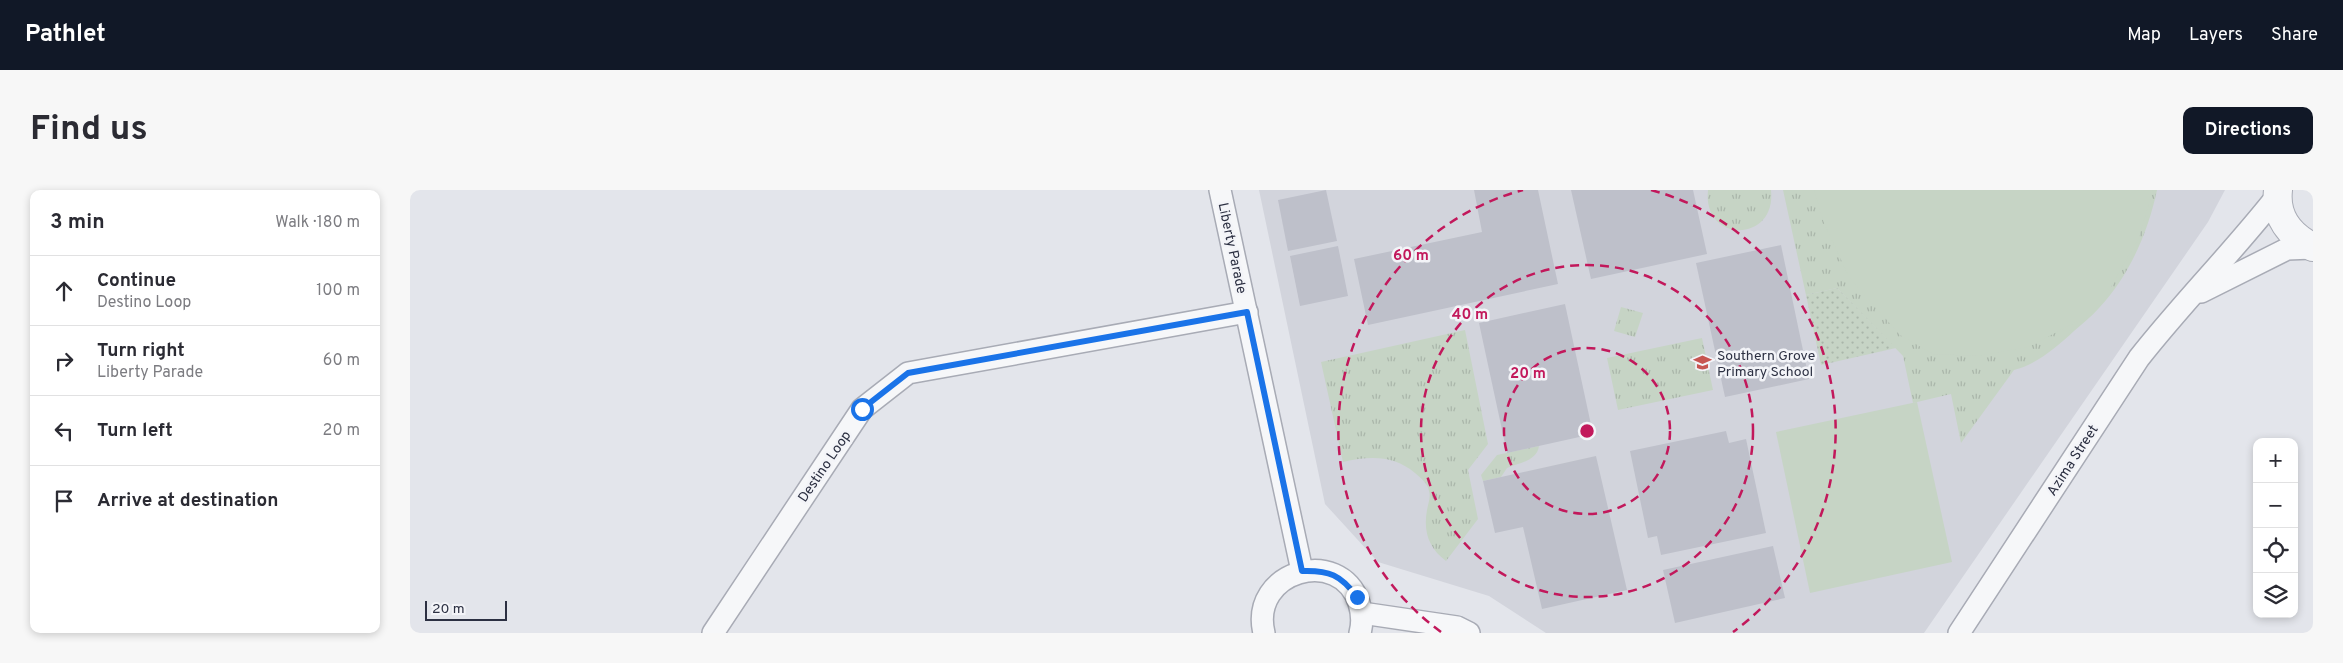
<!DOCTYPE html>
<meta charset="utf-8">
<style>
:root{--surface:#fff;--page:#f7f7f7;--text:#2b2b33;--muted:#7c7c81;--line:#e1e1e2;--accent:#111827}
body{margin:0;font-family:Overpass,sans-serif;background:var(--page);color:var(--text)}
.controls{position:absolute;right:15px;bottom:15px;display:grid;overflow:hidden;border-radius:10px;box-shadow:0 2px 8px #0003}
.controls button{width:45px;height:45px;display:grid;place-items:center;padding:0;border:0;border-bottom:1px solid var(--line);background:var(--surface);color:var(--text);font:25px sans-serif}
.scale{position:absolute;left:15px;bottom:12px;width:82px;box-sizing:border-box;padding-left:5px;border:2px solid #2c3042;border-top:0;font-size:14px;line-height:18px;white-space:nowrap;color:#2c3042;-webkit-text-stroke:4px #f3f4f8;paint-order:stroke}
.stop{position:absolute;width:15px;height:15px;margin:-11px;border:4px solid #1a73e8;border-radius:50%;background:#fff}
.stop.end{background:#1a73e8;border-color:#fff;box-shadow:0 1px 5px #0008}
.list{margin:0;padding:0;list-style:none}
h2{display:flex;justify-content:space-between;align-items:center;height:65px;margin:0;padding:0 20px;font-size:21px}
h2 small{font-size:16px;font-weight:400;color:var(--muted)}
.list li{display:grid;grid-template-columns:32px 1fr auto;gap:15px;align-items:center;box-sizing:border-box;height:70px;padding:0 20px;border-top:1px solid var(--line)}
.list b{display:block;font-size:19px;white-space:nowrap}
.list p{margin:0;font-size:16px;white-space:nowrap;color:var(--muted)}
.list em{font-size:16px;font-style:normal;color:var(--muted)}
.icon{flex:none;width:28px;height:28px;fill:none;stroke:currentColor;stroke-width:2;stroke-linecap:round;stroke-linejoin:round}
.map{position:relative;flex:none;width:1903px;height:443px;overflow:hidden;border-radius:10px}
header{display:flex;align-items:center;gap:30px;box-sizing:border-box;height:70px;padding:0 25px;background:var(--accent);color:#fff}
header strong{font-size:24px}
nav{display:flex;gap:28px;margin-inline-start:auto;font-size:18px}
.intro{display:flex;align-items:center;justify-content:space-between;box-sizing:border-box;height:120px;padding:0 30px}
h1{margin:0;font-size:35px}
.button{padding:12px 22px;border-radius:10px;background:var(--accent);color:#fff;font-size:18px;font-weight:700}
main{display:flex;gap:30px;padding:0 30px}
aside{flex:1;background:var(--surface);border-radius:10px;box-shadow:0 2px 8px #0003}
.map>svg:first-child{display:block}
.built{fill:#d2d4dc}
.grass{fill:url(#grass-tufts)}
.park{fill:url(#park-dots)}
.pitch{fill:#c6d4c5}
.building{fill:#bec0ca}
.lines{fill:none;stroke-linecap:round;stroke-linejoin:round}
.minor-casing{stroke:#a8abb5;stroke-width:24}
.tertiary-casing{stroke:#a8abb5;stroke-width:30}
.minor{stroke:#f6f7f9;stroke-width:21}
.tertiary{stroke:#f6f7f9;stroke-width:28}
.route{stroke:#1a73e8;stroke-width:6}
.ring{fill:none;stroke:#c2185b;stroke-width:2.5;stroke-dasharray:9 6}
.labels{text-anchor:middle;stroke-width:5;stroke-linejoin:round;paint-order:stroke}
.street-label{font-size:14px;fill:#2c3042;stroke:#f3f4f8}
.poi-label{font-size:14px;fill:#2c3042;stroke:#f3f4f8;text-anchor:start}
.centre{fill:#c2185b;stroke:#f3f4f8;stroke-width:2.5}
.ring-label{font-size:15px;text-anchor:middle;font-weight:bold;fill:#c2185b;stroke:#f3f4f8;stroke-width:5;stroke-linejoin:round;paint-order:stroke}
</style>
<header>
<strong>Pathlet</strong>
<nav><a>Map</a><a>Layers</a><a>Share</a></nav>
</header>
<div class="intro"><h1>Find us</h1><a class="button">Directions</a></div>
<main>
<aside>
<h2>3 min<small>Walk · 180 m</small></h2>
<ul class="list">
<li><svg class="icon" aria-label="ahead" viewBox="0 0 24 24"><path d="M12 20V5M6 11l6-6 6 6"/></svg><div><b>Continue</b><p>Destino Loop</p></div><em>100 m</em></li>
<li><svg class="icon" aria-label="right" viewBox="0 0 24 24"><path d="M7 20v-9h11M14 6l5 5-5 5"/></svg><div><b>Turn right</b><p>Liberty Parade</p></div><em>60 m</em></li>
<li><svg class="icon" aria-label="left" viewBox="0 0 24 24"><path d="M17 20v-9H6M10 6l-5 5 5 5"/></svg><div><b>Turn left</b></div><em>20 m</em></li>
<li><svg class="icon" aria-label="arrive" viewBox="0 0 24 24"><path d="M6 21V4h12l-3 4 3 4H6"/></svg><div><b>Arrive at destination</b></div></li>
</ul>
</aside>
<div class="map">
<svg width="1903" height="443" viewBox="0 0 1903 443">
<defs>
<pattern id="grass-tufts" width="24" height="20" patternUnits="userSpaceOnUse" patternTransform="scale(1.25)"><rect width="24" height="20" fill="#c6d4c5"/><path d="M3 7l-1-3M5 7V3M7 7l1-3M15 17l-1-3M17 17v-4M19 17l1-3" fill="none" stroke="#aab6aa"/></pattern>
<pattern id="park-dots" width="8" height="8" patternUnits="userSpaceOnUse" patternTransform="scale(1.25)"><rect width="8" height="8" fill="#c6d4c5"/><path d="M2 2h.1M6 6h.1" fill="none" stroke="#aab6aa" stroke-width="1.8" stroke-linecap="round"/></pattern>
</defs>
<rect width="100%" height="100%" fill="#e3e5eb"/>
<path class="built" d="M849,0H1815L1798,32L1514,443H1136L1079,406L968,372L915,314Z"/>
<g class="grass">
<path d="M1298,0H1361C1367,53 1292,54 1298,0Z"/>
<path d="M1373,0H1747C1738,43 1719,86 1689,118C1681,127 1672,134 1664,141C1647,157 1627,174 1604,180L1551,253L1541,204L1503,213L1493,166L1427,98L1396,105Z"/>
<path d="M1211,117L1233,123L1225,147L1204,141Z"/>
<path d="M1055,140L1078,254L1058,280L1068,329L1036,371C1019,358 1013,342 1017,320C1018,314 1021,307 1019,301C1018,294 1011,288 1005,283C983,265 960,266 933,272L911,172Z"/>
<path d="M1292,148L1303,200L1208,220L1197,168Z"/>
<path d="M1129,256C1127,271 1109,273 1097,278L1091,287L1073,291L1071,285L1087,265Z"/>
</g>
<path class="park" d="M1427,98L1486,158L1411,175L1396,105Z"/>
<g class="pitch">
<path d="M1404,0H1743L1729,47L1700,99L1668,131L1618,157L1567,166L1523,164L1490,145L1439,87L1414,33Z"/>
<path d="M1507,212L1542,372L1400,403L1366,242Z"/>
</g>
<g class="building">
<path d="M916,0L927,51L878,61L868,10Z"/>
<path d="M1064,0H1128L1148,94L958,135L944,69L1072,42Z"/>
<path d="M1161,0H1283L1297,64L1181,89Z"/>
<path d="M1371,55L1399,189L1315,207L1286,73Z"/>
<path d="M928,56L938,106L890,116L880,66Z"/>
<path d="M1155,114L1183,244L1097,263L1069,133Z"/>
<path d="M1316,241L1319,253L1336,249L1356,343L1251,365L1247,346L1238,348L1220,261Z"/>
<path d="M1186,266L1217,400L1132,419L1113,337L1085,343L1073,291Z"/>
<path d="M1363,356L1375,408L1265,433L1253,380Z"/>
</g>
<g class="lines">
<defs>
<g id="minor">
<path d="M810,0L892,381"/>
<path d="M1791,102L1877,59L1903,58"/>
<path d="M952,423L1047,437L1059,443"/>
<path d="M303,443L452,219L498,183L837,122"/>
<path d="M854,443C839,381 930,355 949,413C952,423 953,432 950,443"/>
<path d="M1549,443L1729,168C1773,112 1823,62 1867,6"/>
</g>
<path id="tertiary" d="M1868,0C1865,27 1880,46 1903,57"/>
</defs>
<use href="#minor" class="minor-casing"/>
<use href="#tertiary" class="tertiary-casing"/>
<use href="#minor" class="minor"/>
<use href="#tertiary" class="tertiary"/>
</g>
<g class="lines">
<path class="route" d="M452,219L498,183L837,122L892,381C919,380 931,385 947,407"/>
</g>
<g class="ring">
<circle cx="1177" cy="241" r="83"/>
<circle cx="1177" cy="241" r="166"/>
<path d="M1031 442A249 249 0 0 1 1113 0M1241 0A249 249 0 0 1 1323 442"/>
</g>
<defs>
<symbol id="school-bare" viewBox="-9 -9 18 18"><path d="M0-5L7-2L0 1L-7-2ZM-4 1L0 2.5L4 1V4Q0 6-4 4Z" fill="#c75551" stroke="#f3f4f8" stroke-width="2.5" paint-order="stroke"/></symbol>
</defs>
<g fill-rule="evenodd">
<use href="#school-bare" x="1280" y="160" width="25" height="25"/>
</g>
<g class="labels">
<g class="street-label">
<text transform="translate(823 58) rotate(78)" y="5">Liberty Parade</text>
<text transform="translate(1662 270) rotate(-57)" y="5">Azima Street</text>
<text transform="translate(414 276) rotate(-56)" y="5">Destino Loop</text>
</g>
<g class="poi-label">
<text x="1307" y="170">Southern Grove<tspan x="1307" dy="16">Primary School</tspan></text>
</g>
</g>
<circle cx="1177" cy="241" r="8" class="centre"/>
<g class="ring-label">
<text x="1001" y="70">60 m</text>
<text x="1060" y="129">40 m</text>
<text x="1118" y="188">20 m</text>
</g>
</svg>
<div class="controls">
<button>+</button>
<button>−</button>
<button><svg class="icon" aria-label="locate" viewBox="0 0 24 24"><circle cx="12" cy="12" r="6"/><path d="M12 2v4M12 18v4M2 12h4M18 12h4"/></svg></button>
<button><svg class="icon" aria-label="layers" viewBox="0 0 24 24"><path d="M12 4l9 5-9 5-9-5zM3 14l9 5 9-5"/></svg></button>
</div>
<div class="scale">20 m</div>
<div class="stop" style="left:452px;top:219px"></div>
<div class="stop end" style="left:947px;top:407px"></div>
</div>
</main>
